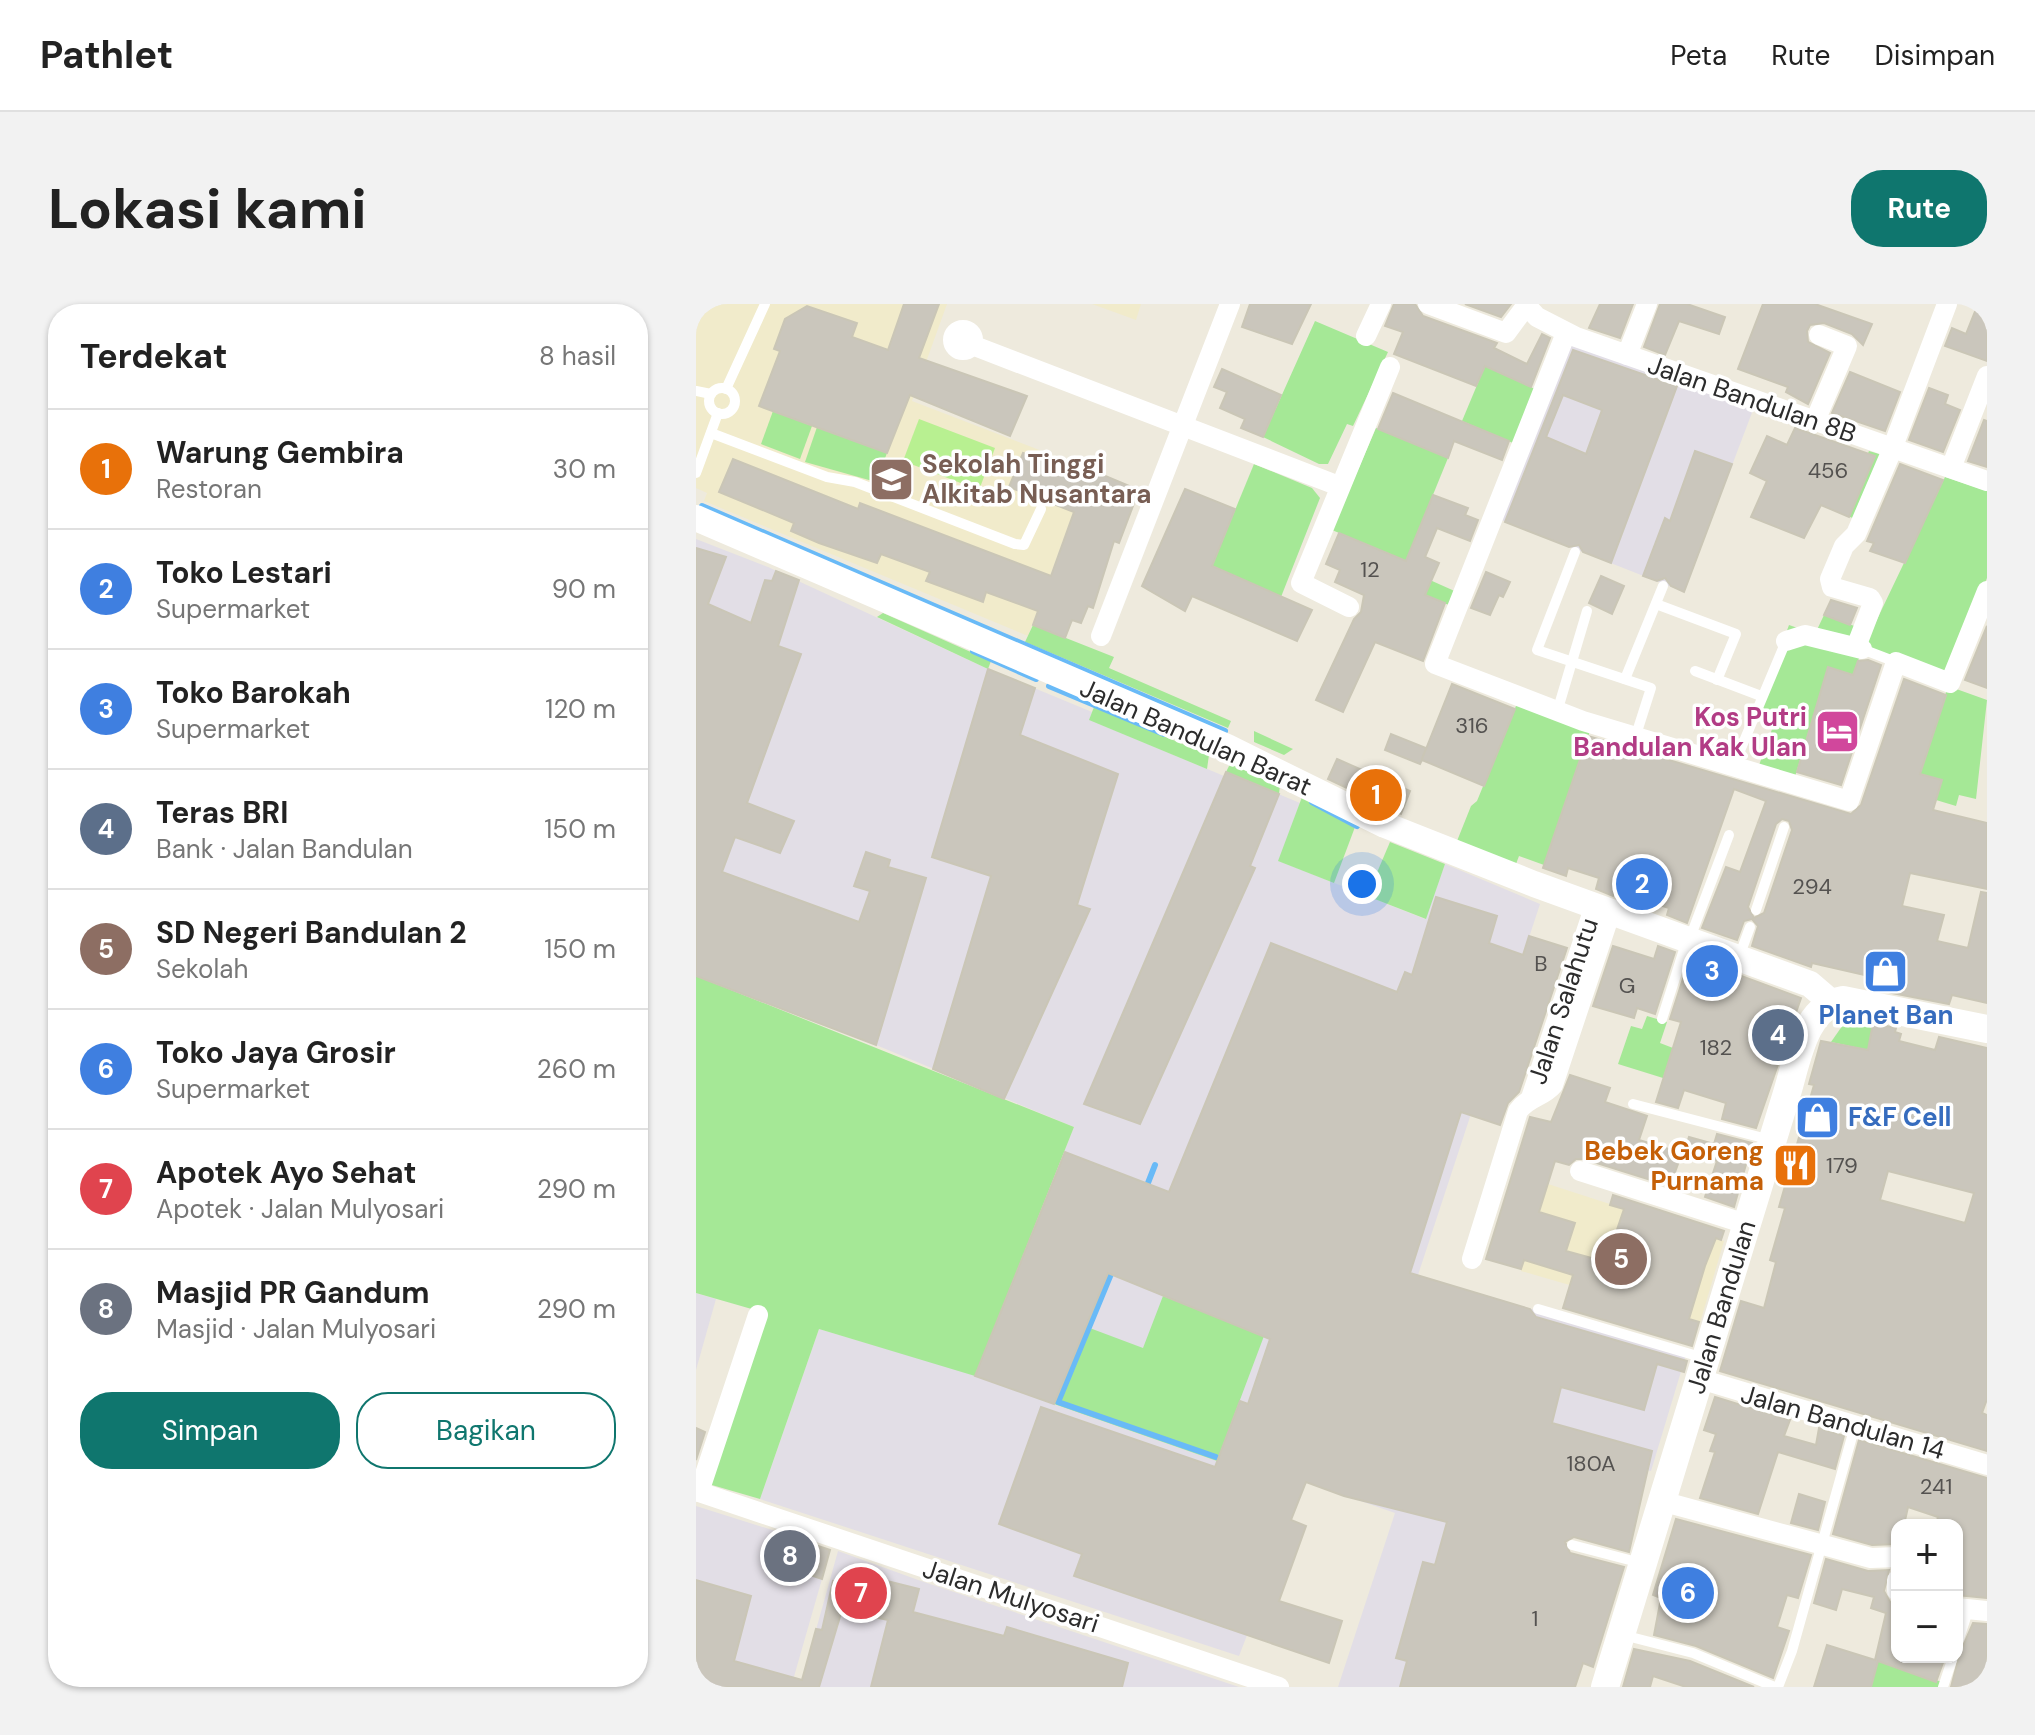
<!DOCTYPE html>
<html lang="id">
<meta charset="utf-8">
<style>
:root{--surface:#fff;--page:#f2f2f2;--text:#222;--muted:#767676;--line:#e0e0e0;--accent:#0f766e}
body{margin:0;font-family:"DM Sans",sans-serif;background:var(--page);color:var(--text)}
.controls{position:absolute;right:24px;bottom:24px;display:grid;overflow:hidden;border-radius:16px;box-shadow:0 2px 6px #0004}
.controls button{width:72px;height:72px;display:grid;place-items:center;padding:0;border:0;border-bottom:2px solid var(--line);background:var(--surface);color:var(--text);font:40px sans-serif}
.you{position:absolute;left:666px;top:580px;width:28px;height:28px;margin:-20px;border:6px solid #fff;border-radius:50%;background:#1a73e8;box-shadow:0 0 0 12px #1a73e833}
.badge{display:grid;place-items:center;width:52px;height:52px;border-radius:50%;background:var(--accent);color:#fff;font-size:26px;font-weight:700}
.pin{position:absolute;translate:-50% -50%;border:4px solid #fff;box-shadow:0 2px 8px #0006}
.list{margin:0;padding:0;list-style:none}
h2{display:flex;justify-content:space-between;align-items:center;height:104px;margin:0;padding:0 32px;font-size:34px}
h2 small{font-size:26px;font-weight:400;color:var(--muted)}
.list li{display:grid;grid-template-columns:52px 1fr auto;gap:24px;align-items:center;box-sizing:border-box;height:120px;padding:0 32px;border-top:2px solid var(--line)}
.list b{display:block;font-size:30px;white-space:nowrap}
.list p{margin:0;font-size:26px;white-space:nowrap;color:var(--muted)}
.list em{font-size:26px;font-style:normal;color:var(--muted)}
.actions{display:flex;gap:16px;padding:24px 32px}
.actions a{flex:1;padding:18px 0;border:2px solid var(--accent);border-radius:32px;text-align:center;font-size:28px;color:var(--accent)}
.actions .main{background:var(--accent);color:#fff}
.map{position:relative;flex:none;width:1291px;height:1383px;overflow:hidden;border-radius:32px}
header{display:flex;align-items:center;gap:48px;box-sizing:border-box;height:112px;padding:0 40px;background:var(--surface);border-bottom:2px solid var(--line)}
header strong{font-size:38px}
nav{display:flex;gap:44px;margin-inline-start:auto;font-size:28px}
.intro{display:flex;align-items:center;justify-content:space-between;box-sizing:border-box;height:192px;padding:0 48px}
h1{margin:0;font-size:56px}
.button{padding:20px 36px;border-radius:32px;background:var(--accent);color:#fff;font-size:28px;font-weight:700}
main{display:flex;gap:48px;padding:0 48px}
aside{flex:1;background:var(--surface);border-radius:32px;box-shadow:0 2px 6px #0004}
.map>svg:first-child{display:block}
.industrial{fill:#e2dee6}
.education{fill:#f1ebcb}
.green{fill:#a5e896}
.pitch{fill:#b8f091}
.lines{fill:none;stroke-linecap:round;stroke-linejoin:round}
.stream{stroke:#69baf7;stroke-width:6}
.building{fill:#cac6bc;stroke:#cac6b6;stroke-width:2;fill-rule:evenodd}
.service{stroke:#fff;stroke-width:10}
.minor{stroke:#fff;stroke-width:20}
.tertiary{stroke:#fff;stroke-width:26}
.secondary{stroke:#fff;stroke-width:28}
.labels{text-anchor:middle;stroke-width:7;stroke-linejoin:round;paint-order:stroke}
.number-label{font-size:22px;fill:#545250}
.street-label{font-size:26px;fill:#2c2c2c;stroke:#fff}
.education-label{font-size:26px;font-weight:bold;fill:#785e54;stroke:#fff;text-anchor:start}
.hotel-label{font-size:26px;font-weight:bold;fill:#b23c85;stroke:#fff;text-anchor:end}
.shop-label{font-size:26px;font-weight:bold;fill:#366cbe;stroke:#fff}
.food-label{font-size:26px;font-weight:bold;fill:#c56008;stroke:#fff;text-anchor:end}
</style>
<header>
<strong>Pathlet</strong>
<nav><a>Peta</a><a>Rute</a><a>Disimpan</a></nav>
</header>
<div class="intro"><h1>Lokasi kami</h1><a class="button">Rute</a></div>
<main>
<aside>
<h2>Terdekat<small>8 hasil</small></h2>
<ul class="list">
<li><span class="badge" style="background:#e8710a">1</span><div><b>Warung Gembira</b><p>Restoran</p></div><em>30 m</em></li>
<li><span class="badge" style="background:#3f7fe0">2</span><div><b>Toko Lestari</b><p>Supermarket</p></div><em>90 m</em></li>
<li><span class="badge" style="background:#3f7fe0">3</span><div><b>Toko Barokah</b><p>Supermarket</p></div><em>120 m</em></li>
<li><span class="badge" style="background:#5c6f8a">4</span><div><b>Teras BRI</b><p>Bank · Jalan Bandulan</p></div><em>150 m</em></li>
<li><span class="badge" style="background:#8d6e63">5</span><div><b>SD Negeri Bandulan 2</b><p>Sekolah</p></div><em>150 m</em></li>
<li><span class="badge" style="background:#3f7fe0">6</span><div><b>Toko Jaya Grosir</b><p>Supermarket</p></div><em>260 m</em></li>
<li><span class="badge" style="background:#e0444e">7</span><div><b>Apotek Ayo Sehat</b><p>Apotek · Jalan Mulyosari</p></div><em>290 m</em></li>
<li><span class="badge" style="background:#6b7280">8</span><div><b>Masjid PR Gandum</b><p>Masjid · Jalan Mulyosari</p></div><em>290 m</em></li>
</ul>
<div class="actions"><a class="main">Simpan</a><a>Bagikan</a></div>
</aside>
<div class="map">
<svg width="1291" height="1383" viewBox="0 0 1291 1383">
<rect width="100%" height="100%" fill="#eeeadd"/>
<g class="industrial">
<path d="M870,38L1057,106L988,288L803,215Z"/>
<path d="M0,235L72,263L292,365L396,408L394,416L528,472L530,468L604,499L583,557L729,615L749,560L844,600L722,971L990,1051L955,1167L902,1152L772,1383H642L699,1209L525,1148L522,1157L607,1186L543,1352L64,1195L123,1025L279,1071L378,823L180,741L0,672Z"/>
<path d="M0,989L20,995L0,1066Z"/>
<path d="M0,1202L117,1239L108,1269L126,1275L95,1383H0Z"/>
<path d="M142,1247L225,1277L543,1383H104Z"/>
</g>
<g class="education">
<path d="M0,0H251L216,97L393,165L332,332L8,197L11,189L0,184Z"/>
<path d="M396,0H445L440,16Z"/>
<path d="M852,880L1028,937L1004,1019L825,967Z"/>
</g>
<g class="green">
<path d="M619,17L692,48L657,122L651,120L632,160H623L567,133Z"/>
<path d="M789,62L839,85L817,139L766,117Z"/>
<path d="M77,107L116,122L104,155L65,140Z"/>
<path d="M121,123L191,149L180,178L109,158Z"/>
<path d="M680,124L752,154L710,257L636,226Z"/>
<path d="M1173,147L1190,152L1162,216L1146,210Z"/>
<path d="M558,160L616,184L624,194L585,293L516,262Z"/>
<path d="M1249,173L1291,187V274L1251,368L1167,343L1157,371L1132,363L1098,476L1062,464L1079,417L1061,410L1093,321L1119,330L1128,311L1175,328Z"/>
<path d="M707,264L763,289L758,303L700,280Z"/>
<path d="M187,309L295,357L292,365L181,313Z"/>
<path d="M337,321L418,353L413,364L535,417L532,424L329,338Z"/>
<path d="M1252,382L1291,396L1280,495L1263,491L1260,502L1240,496L1245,476L1224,470Z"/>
<path d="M822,397L895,424L848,561L823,552L820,560L761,537L775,502L781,497Z"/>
<path d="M398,403L513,451L511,465L393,416Z"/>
<path d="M558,427L597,445L588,451L558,438Z"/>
<path d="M534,460L584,481L583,490L530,468Z"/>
<path d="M606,493L659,523L638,579L582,557Z"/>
<path d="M694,538L749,560L730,615L671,592Z"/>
<path d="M0,672L378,823L279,1072L123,1025L64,1195L9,1179L66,1008L0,989Z"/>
<path d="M951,712L971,718L964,739L977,744L967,774L922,760L935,722L946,725Z"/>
<path d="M1149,718L1182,725L1177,747L1135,738Z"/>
<path d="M467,992L568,1032L521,1157L358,1100L391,1023L447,1044Z"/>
<path d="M1182,1357L1246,1378L1245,1383H1175Z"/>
</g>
<path class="pitch" d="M223,115L299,144L283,186L207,157Z"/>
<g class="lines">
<g class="stream">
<path d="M6,202L529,427"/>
<path d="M277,347L340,375"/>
<path d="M353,382L468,430"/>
<path d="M616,498L661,522"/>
<path d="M450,884L459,861"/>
<path d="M417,965L362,1098L520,1153"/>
</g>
</g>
<g class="building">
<path d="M208,0H243L223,54L331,92L314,132L214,91L191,149L63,102L84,47L78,45L89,15L111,2L161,19L156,33L192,46Z"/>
<path d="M554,0H615L596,40L546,23Z"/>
<path d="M698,0H719L727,12L801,39L798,44L831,60L846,30L854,34L835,83L789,62L780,82L698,50L707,28L689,22Z"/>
<path d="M769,0H815L805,13Z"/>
<path d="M904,0H937L924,34L893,24Z"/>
<path d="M964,0H991L1029,13L1023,30L983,17L969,51L948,43Z"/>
<path d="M1067,0H1119L1176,20L1167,41L1156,30L1128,19L1114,21L1111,27L1112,38L1134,49L1112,100L1090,88L1092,83L1042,65Z"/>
<path d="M1282,0H1291V57L1249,42L1256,24L1270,30Z"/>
<path d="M877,46L981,82L915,259L887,248L883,241L873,243L809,218ZM867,91L906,106L890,150L850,133Z"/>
<path d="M526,65L585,91L567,133L545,124L549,115L524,104L531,88L518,83Z"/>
<path d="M1154,68L1204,88L1189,127L1136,109Z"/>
<path d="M1233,84L1252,91L1249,100L1264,106L1247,148L1213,136Z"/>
<path d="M697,89L813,137L806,156L758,137L752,154L682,125Z"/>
<path d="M1288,116L1291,117V163L1272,157Z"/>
<path d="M1099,124L1179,152L1153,213L1125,201L1108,234L1055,213L1071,177L1054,169L1071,132L1091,141Z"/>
<path d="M999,147L1036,160L988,288L975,282L969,274L961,277L947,272L969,214L974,217Z"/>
<path d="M327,149L391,173L393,165L443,186L423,239L418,237L397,304L392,302L385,319L376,316L369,334L337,321L342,307L290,288L287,298L230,277L234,268L185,250L181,259L123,239L95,227L98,219L23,188L37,155L162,205L164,199L355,272L378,208L313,183Z"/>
<path d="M1204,160L1247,176L1209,259L1174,247L1178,239L1171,237Z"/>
<path d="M489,185L539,205L516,262L616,306L601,337L496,292L489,307L446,282Z"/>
<path d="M737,191L772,204L769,211L782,216L774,237L741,224L729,253L743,259L729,291L749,299L727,357L679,338L647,408L620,396L658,315L665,308L668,291L639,278L644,266L630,260L643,229L710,257Z"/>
<path d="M0,244L30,253L12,300L55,319L69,276L76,277L80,267L103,276L82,342L105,350L51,499L98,517L84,549L39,533L26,568L163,618L174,587L158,582L170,548L194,556L192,563L230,574L180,741L0,672Z"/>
<path d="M790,268L814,278L807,293L803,291L794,311L775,304Z"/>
<path d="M905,272L928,282L916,310L893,299Z"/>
<path d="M1135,296L1161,304L1154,321L1128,311Z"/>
<path d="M1291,322V384L1269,376Z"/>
<path d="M1172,356L1185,361L1145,481L1101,468L1132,363L1157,371L1162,357Z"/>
<path d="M292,365L339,384L324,431L422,470L381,601L394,605L308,795L237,765L295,572L236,553Z"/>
<path d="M1208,375L1250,391L1224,470L1246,476L1237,506L1291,519V585L1214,569L1206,602L1248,611L1241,637L1272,644L1285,588L1291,589V699L1256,691L1253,700L1196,689L1170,681L1173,672L1116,659L1115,663L1056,642L1062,622L1056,615L1048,617L1041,636L1006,624L1030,563L1044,568L1070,497L1038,485L991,619L971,611L973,604L919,587L917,592L900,585L903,574L872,564L870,572L847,564L892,432L1155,510L1165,501ZM1086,515L1093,517L1096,526L1068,609L1058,614L1052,603L1080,520Z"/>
<path d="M756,380L819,405L788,482L726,456L724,460L689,446L695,430L730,444L726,455Z"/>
<path d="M641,455L714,487L705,510L632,475Z"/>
<path d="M530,468L583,490L554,562L559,564L444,820L388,800Z"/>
<path d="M740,593L801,612L793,639L827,651L833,632L871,644L823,788L812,799L804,821L765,808L714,969L834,1005L840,1013L991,1057L988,1068L961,1060L948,1106L865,1083L856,1119L956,1147L933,1248L878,1233L869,1238L874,1249L928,1263L897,1363L887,1359L879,1383H704L711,1357L700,1354L727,1258L739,1261L751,1218L648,1192L610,1178L595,1216L610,1222L583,1297L646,1317L633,1359L378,1272L386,1250L303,1220L345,1103L519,1163L544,1097L552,1100L574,1035L412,969L358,1100L279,1072L369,848L473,888L575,639L701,688L709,668L716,671Z"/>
<path d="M917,642L958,655L962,642L979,648L959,710L941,704L938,714L897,702Z"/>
<path d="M994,653L1105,694L1060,824L1026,815L1030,799L988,786L982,804L960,798L985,718L974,715Z"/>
<path d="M1177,719L1200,724L1199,728L1205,730L1203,737L1239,746L1243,733L1291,744V1095L1286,1109L1291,1111V1147L1024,1067L1045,997L1068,1004L1080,958L1074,956L1089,904L1083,903L1118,781L1113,780L1125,737L1172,746ZM1192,867L1278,889L1269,919L1184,896Z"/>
<path d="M874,771L914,784L909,798L951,812L943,836L986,849L974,882L888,855H880L873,861L859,857L843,908L879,919L870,947L910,958L928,905L914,901L917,891L1028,927L1025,936L1020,934L1009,962L993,1015L1003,1018L996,1042L867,1004L877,971L828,956L825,965L790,955L834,813L855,818Z"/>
<path d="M1021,830L1056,839L1038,903L1009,893L1021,857L988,847L993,833L1018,840Z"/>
<path d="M1019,1093L1094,1116L1088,1132L1120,1141L1123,1124L1148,1132L1139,1165L1082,1148L1062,1210L1004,1194L1019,1148L1014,1147L1020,1130L1008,1126Z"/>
<path d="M0,1124L9,1128L0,1156Z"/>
<path d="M1163,1136L1291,1174V1294L1261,1291V1221H1240L1242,1213L1212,1203L1208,1221H1201V1240L1176,1241L1137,1230Z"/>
<path d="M1103,1190L1129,1198L1122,1226L1095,1219Z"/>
<path d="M980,1215L1115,1251L1102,1294L1091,1291L1081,1323L1093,1327L1077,1374L1000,1342L958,1331L965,1294L957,1291Z"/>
<path d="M83,1229L134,1246L126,1275L108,1269L106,1274L72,1265Z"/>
<path d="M1130,1255L1172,1267L1193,1266L1188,1287L1194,1298L1201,1300V1353H1249L1240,1378L1182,1357L1175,1383H1118L1131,1341L1179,1356L1190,1309L1175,1304L1178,1293L1146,1285L1140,1306L1118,1299Z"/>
<path d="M163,1270L223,1285L217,1308L308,1332L311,1323L432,1359L426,1383H175L192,1316L146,1306L123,1383H0V1276L55,1292L38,1357L106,1376L120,1325L126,1326L137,1277L160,1281Z"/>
<path d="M1277,1319L1291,1320V1383H1255L1264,1349Z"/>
<path d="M938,1345L994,1357L1058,1383H990L957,1372L954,1383H927Z"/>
</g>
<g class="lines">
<g class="service">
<circle cx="26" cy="97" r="13"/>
<path d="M30,85L69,0"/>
<path d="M0,87L15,90"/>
<path d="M15,129L131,173L159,178L319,240L328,241L345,205"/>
<path d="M0,169L22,109"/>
<path d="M879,248L841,346L955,384L939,434"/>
<path d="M960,300L1040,330L1021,376"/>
<path d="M1166,345L1200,358"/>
<path d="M999,367L1065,392"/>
<path d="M929,375L967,282"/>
<path d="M861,408L891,307"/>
<path d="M1038,461L1090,337"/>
<path d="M1060,606L1088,523"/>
<path d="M994,634L1033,531"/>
<path d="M1043,653L1054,623"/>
<path d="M966,715L991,636"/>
<path d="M937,800L1075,836"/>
<path d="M842,1005L1008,1054"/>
<path d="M876,1241L945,1259"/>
<path d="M927,1331L997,1349L1079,1383"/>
<path d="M1261,1341L1272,1307"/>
<path d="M1082,1383L1096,1347L1159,1122"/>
<path d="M1247,1383L1257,1353"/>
</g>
<g class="minor">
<path d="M732,0L810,29L830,2"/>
<path d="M829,0L841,13L880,33L1291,177"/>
<circle cx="267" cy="36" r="10"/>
<path d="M870,29L739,360L887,417L1153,497L1200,358L1254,379L1291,287"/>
<path d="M670,32L685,0"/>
<path d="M276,41L643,182"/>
<path d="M931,51L951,0"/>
<path d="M1119,117L1151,42L1123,31"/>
<path d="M1255,164L1291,72"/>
<path d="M653,303L605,279L694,63"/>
<path d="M405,332L534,0"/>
<path d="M1090,337L1109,331L1166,345"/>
<path d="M1160,343L1177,299L1174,294L1136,283L1134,275L1148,242L1160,230L1193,153L1251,0"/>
<path d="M835,794L899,601"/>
<path d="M884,867L1050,920"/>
<path d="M776,955L822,807C832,793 847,793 857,781L915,607"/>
<path d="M1004,1075L1291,1161"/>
<path d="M0,1187L583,1383"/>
<path d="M3,1188L62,1011"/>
<path d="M965,1197L1175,1254L1201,1253"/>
<path d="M1201,1276V1287"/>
<path d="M1261,1304L1291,1307"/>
</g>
<path class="tertiary" d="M0,214L531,443L689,521L838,580L1114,680L1135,698"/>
<path class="secondary" d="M909,1383L1091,789C1101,757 1108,703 1147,696L1291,725"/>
</g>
<defs>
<symbol id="university-square" viewBox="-11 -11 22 22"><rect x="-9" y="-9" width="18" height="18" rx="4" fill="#8d6e63" stroke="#fff"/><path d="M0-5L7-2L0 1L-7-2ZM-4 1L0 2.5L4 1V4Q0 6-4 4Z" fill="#fff"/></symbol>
<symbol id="hotel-square" viewBox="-11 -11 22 22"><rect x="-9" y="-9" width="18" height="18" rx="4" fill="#d1479c" stroke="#fff"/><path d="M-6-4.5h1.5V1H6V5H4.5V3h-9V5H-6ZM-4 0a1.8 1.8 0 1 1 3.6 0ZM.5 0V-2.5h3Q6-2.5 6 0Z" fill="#fff"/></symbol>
<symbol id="shop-square" viewBox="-11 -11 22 22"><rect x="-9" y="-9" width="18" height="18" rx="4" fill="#3f7fe0" stroke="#fff"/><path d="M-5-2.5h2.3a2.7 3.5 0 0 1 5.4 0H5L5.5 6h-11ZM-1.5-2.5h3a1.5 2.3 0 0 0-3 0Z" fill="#fff"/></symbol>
<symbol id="restaurant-square" viewBox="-11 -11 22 22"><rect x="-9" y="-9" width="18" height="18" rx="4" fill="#e8710a" stroke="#fff"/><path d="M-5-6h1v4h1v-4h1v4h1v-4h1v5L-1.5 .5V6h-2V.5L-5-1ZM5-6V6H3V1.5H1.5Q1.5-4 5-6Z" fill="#fff"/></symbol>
</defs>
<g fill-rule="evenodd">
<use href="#university-square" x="170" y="150" width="51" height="51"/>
<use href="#hotel-square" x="1116" y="402" width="51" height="51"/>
<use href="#shop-square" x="1164" y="642" width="51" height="51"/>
<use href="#shop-square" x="1096" y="788" width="51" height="51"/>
<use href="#restaurant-square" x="1074" y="836" width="51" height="51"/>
</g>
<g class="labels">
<g class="number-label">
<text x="1132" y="174">456</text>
<text x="674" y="273">12</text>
<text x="776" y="429">316</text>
<text x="1116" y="590">294</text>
<text x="845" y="667">B</text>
<text x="931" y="689">G</text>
<text x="1020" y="751">182</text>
<text x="1146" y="869">179</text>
<text x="895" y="1167">180A</text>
<text x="1240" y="1190">241</text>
<text x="839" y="1322">1</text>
</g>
<g class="street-label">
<text transform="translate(1056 95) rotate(19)" y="9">Jalan Bandulan 8B</text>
<text transform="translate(500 433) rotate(24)" y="9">Jalan Bandulan Barat</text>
<text transform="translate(867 697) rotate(-72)" y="9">Jalan Salahutu</text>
<text transform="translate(1025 1003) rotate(-73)" y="9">Jalan Bandulan</text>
<text transform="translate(1147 1118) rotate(16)" y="9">Jalan Bandulan 14</text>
<text transform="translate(315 1292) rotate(18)" y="9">Jalan Mulyosari</text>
</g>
<g class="education-label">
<text x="226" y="169">Sekolah Tinggi<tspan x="226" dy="30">Alkitab Nusantara</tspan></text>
</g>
<g class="hotel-label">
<text x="1111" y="422">Kos Putri<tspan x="1111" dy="30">Bandulan Kak Ulan</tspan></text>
</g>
<g class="shop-label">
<text x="1190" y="720">Planet Ban</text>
<text x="1152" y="822" text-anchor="start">F&amp;F Cell</text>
</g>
<g class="food-label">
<text x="1068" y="856">Bebek Goreng<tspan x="1068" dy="30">Purnama</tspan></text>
</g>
</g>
</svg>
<div class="controls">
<button>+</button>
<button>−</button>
</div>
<div class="you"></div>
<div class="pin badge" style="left:680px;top:491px;background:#e8710a">1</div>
<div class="pin badge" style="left:946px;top:580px;background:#3f7fe0">2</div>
<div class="pin badge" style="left:1016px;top:667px;background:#3f7fe0">3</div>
<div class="pin badge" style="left:1082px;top:731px;background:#5c6f8a">4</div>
<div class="pin badge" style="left:925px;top:955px;background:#8d6e63">5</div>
<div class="pin badge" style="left:992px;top:1289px;background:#3f7fe0">6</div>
<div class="pin badge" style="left:165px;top:1289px;background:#e0444e">7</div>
<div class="pin badge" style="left:94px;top:1252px;background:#6b7280">8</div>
</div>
</main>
